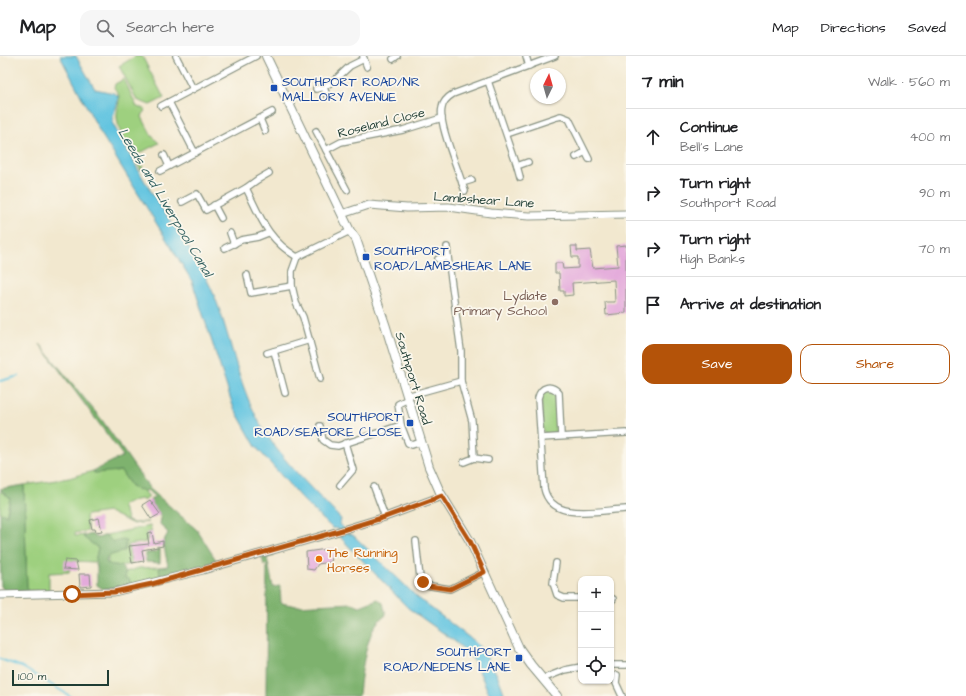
<!DOCTYPE html>
<meta charset="utf-8">
<style>
:root{--surface:#fff;--page:#f6f6f6;--text:#202124;--muted:#757577;--line:#e0e0e0;--accent:#b45309}
body{margin:0;font-family:"Architects Daughter",sans-serif;background:var(--page);color:var(--text)}
.controls{position:absolute;right:12px;bottom:12px;display:grid;overflow:hidden;border-radius:8px;box-shadow:0 1px 3px #0004}
.controls button{width:36px;height:36px;display:grid;place-items:center;padding:0;border:0;border-bottom:1px solid var(--line);background:var(--surface);color:var(--text);font:20px sans-serif}
.compass{position:absolute;left:530px;top:12px;width:36px;height:36px;border-radius:50%;background:var(--surface);box-shadow:0 1px 3px #0004;rotate:5deg}
.scale{position:absolute;left:12px;bottom:10px;width:97px;box-sizing:border-box;padding-left:4px;border:2px solid #1f3d34;border-top:0;font-size:11px;line-height:14px;white-space:nowrap;color:#1f3d34;-webkit-text-stroke:3px #fbf7ec;paint-order:stroke}
.stop{position:absolute;width:12px;height:12px;margin:-9px;border:3px solid #b45309;border-radius:50%;background:#fff}
.stop.end{background:#b45309;border-color:#fff;box-shadow:0 1px 4px #0008}
.list{margin:0;padding:0;list-style:none}
h2{display:flex;justify-content:space-between;align-items:center;height:52px;margin:0;padding:0 16px;font-size:17px}
h2 small{font-size:13px;font-weight:400;color:var(--muted)}
.list li{display:grid;grid-template-columns:26px 1fr auto;gap:12px;align-items:center;box-sizing:border-box;height:56px;padding:0 16px;border-top:1px solid var(--line)}
.list b{display:block;font-size:15px;white-space:nowrap}
.list p{margin:0;font-size:13px;white-space:nowrap;color:var(--muted)}
.list em{font-size:13px;font-style:normal;color:var(--muted)}
.actions{display:flex;gap:8px;padding:12px 16px}
.actions a{flex:1;padding:9px 0;border:1px solid var(--accent);border-radius:12px;text-align:center;font-size:14px;color:var(--accent)}
.actions .main{background:var(--accent);color:#fff}
.icon{flex:none;width:22px;height:22px;fill:none;stroke:currentColor;stroke-width:2;stroke-linecap:round;stroke-linejoin:round}
.map{position:relative;flex:none;width:626px;height:640px;overflow:hidden}
header{display:flex;align-items:center;gap:24px;box-sizing:border-box;height:56px;padding:0 20px;background:var(--surface);border-bottom:1px solid var(--line)}
header strong{font-size:19px}
nav{display:flex;gap:22px;margin-inline-start:auto;font-size:14px}
.search{width:280px;height:36px;background:var(--page);display:flex;align-items:center;gap:10px;box-sizing:border-box;padding:0 14px;border-radius:12px;color:var(--muted);font-size:15px}
main{display:flex}
aside{flex:1;background:var(--surface)}
.map>svg:first-child{display:block}
.green{fill:#9ed07f;stroke:#5e865a}
.forest{fill:#7eb26e;stroke:#4e7851}
.water{fill:#62c4e0;stroke:#40808a}
.lines{fill:none;stroke-linecap:round;stroke-linejoin:round}
.stream{stroke:#62c4e0;stroke-width:2}
.building{fill:#e4abdb}
.minor-casing{stroke:#889282;stroke-width:8}
.tertiary-casing{stroke:#889282;stroke-width:9}
.primary-casing{stroke:#889282;stroke-width:10}
.minor{stroke:#fff;stroke-width:5.5}
.tertiary{stroke:#fff;stroke-width:7}
.primary{stroke:#fff;stroke-width:8}
.route{stroke:#b45309;stroke-width:5}
.transit-dot{fill:#1a4fb4;stroke:#fbf7ec;stroke-width:1.5}
.education-dot{fill:#8d6e63;stroke:#fbf7ec;stroke-width:1.5}
.food-dot{fill:#e8710a;stroke:#fbf7ec;stroke-width:1.5}
.labels{text-anchor:middle;stroke-width:3.5;stroke-linejoin:round;paint-order:stroke}
.transit-label{font-size:13px;fill:#164399;stroke:#fbf7ec;text-anchor:start}
.street-label{font-size:13px;fill:#1f3d34;stroke:#fbf7ec}
.education-label{font-size:13px;fill:#785e54;stroke:#fbf7ec;text-anchor:end}
.food-label{font-size:13px;fill:#c56008;stroke:#fbf7ec;text-anchor:start}
.water-label{font-size:14px;font-style:italic;fill:#305f5f;stroke:#fbf7ec}
</style>
<header>
<strong>Map</strong>
<div class="search"><svg class="icon" aria-label="search" viewBox="0 0 24 24"><circle cx="10" cy="10" r="6"/><path d="M15 15l6 6"/></svg>Search here</div>
<nav><a>Map</a><a>Directions</a><a>Saved</a></nav>
</header>
<main>
<div class="map">
<svg width="626" height="640" viewBox="0 0 626 640">
<rect width="100%" height="100%" fill="#fbf7ec"/>
<filter id="ink" filterUnits="userSpaceOnUse"><feTurbulence type="fractalNoise" baseFrequency=".025" numOctaves="2"/><feDisplacementMap in="SourceGraphic" scale="8" xChannelSelector="R" yChannelSelector="G"/><feConvolveMatrix kernelMatrix="1 2 1 2 8 2 1 2 1" color-interpolation-filters="sRGB"/></filter>
<filter id="wash" filterUnits="userSpaceOnUse"><feTurbulence type="fractalNoise" baseFrequency=".012" numOctaves="4" result="noise"/><feDisplacementMap in="SourceGraphic" scale="16" xChannelSelector="R" yChannelSelector="G"/><feGaussianBlur stdDeviation="0.9" result="paint"/><feColorMatrix in="noise" values="0 0 0 0 0 0 0 0 0 0 0 0 0 0 0 0 0 1.4 0 .05"/><feComposite in="paint" operator="in"/></filter>
<g filter="url(#wash)">
<rect width="100%" height="100%" fill="#f2e8cf"/>
<g class="green">
<path d="M136,0H142L164,42L150,49L137,44L119,10Z"/>
<path d="M124,23L137,51L145,53L142,61L152,80L159,87L136,99L143,112L141,114C132,98 119,80 117,62C116,50 124,42 114,32L115,28Z"/>
<path d="M547,335L554,336L557,341L558,374L555,377L545,378L543,375L541,342L542,337Z"/>
<path d="M110,414L116,416L121,415L132,431L143,433L149,441L144,445L141,443C135,444 128,446 122,449L128,465L134,467L148,466L133,468L109,456L87,459L86,462L88,475L75,477V480L85,479L83,481L98,492L95,506L72,505L69,516L49,517V534L27,535L24,429L69,422L93,415L95,417Z"/>
<path d="M0,435L10,441L6,460L0,457Z"/>
<path d="M150,470L152,476L147,477L148,483H146V486L128,489L131,508L121,510L108,508V500L124,495L126,488L113,486L106,479Z"/>
<path d="M159,511L160,520L132,529L125,522V516L139,512Z"/>
</g>
<g class="forest">
<path d="M40,288L102,364L150,433L197,474L218,507L160,520L159,511L168,510L163,486L168,477L160,468L161,462L150,444L155,441L147,434L145,436L140,433L139,434L132,431L121,415L94,417L93,415L123,400Z"/>
<path d="M24,429L27,535L5,536L1,530L0,457L7,459L10,442L0,433Z"/>
<path d="M91,478L98,482L106,479L113,486L123,484L126,485L124,495L108,500L106,505L108,508L121,510L125,516V522L129,523L132,529L103,533L97,529V511L95,506L98,492L83,481Z"/>
<path d="M157,493H160V507L146,506V497L156,496Z"/>
<path d="M274,497V499L267,502L273,531L280,530L281,547L297,550L351,547L360,550L378,543L383,547L386,559C383,562 379,564 377,567C366,581 360,623 359,640H266L267,508L264,509L262,501Z"/>
</g>
<path class="water" d="M60,0H76L95,33L114,37L118,40C119,51 111,57 113,68C126,93 140,118 155,142C174,171 196,199 211,232C229,272 235,318 255,358C274,398 311,431 341,463L340,468L349,478L353,479L418,542L475,586C489,601 499,620 505,640H490L476,608L467,596L453,584L408,552L340,481L338,473L332,472L302,443L256,391L233,350L192,225L100,76Z"/>
<g class="lines">
<g class="stream">
<path d="M0,325L19,320"/>
<path d="M0,603L22,611L70,640"/>
</g>
</g>
<g id="blocks">
<g class="building">
<path d="M626,189V257L606,259L605,246H615L614,224L572,227L573,239L564,240V235H560L559,217H555V207H562L563,213L578,212V201H572L571,190H577V195L590,194L593,212L618,210L616,190Z"/>
<path d="M150,444L160,458L151,463L142,449Z"/>
<path d="M99,462L102,475L96,476L95,473H92L90,464Z"/>
<path d="M152,476L154,487L163,485V490L142,494L144,505L132,507L129,490L149,488L147,477Z"/>
<path d="M334,492L335,501H332L331,506L318,508L314,514L307,513L306,496Z"/>
<path d="M65,504L76,505L78,514L63,513Z"/>
<path d="M79,518H90L91,530L80,531Z"/>
</g>
</g>
</g>
<g filter="url(#ink)">
<use href="#blocks" fill-opacity="0" stroke="#889282" stroke-width="1"/>
<g class="lines">
<defs>
<g id="minor">
<path d="M176,0L193,33"/>
<path d="M363,0L367,11"/>
<path d="M526,0L529,10"/>
<path d="M393,3L397,0"/>
<path d="M488,25L517,110"/>
<path d="M324,31L335,24L350,10L364,3"/>
<path d="M316,33L324,31L327,40"/>
<path d="M169,46L195,97"/>
<path d="M161,50L256,0"/>
<path d="M260,63L265,75"/>
<path d="M316,75L347,134"/>
<path d="M507,78L557,61L561,60L569,63L589,103"/>
<path d="M326,94L341,86L403,74L442,62"/>
<path d="M164,99L169,110"/>
<path d="M576,101L585,96"/>
<path d="M160,115L272,56"/>
<path d="M520,121L517,110L528,106"/>
<path d="M462,127C457,110 438,67 442,52C443,45 448,41 453,38L555,0"/>
<path d="M246,132C261,162 267,183 297,201"/>
<path d="M465,135L462,127L472,124"/>
<path d="M182,146L197,138L206,154L246,132L257,124L269,117"/>
<path d="M214,149L221,162"/>
<path d="M230,177L234,188"/>
<path d="M225,192L241,184L258,181L268,177"/>
<path d="M448,201L461,295V325L472,365L474,402"/>
<path d="M438,203L448,201L447,191"/>
<path d="M247,219L251,237L292,230"/>
<path d="M274,295L285,337"/>
<path d="M267,297L310,284"/>
<path d="M320,323L303,261L296,247L292,230V215L297,201L350,175"/>
<path d="M407,340L461,325"/>
<path d="M408,343L398,348L401,369L408,387L412,389L421,386"/>
<path d="M320,370L323,384L330,389L338,390L401,369"/>
<path d="M561,380L559,337C551,328 541,330 538,342L544,432C551,467 600,454 626,453"/>
<path d="M541,382L626,377"/>
<path d="M464,406L474,402L488,404"/>
<path d="M340,429L353,414L345,387"/>
<path d="M374,431L385,461"/>
<path d="M416,485L420,522L425,529L450,533L484,516"/>
<path d="M556,507L553,527L557,539L564,542H581"/>
<path d="M611,543H613"/>
<path d="M611,609H626"/>
<path d="M617,619L616,627L622,640"/>
<path d="M542,623L565,614L581,611"/>
</g>
<g id="tertiary">
<path d="M342,158L369,149L407,152L449,151L491,157L529,160L626,158"/>
<path d="M0,539L114,536L203,514L339,475L385,461L442,440"/>
</g>
<path id="primary" d="M266,0L350,175L356,183L385,268L429,411L440,436L470,485L519,592L531,609L557,640"/>
</defs>
<use href="#minor" class="minor-casing"/>
<use href="#tertiary" class="tertiary-casing"/>
<use href="#primary" class="primary-casing"/>
<use href="#minor" class="minor"/>
<use href="#tertiary" class="tertiary"/>
<use href="#primary" class="primary"/>
</g>
</g>
<g class="lines" filter="url(#ink)">
<path class="route" d="M72,538L114,536L152,528L339,475L385,461L442,440L470,485L484,516L450,533L429,530L423,526"/>
</g>
<g class="transit-dot">
<rect x="270" y="28" width="8" height="8" rx="2"/>
<rect x="362" y="197" width="8" height="8" rx="2"/>
<rect x="406" y="363" width="8" height="8" rx="2"/>
<rect x="515" y="598" width="8" height="8" rx="2"/>
</g>
<circle class="education-dot" cx="555" cy="246" r="4"/>
<circle class="food-dot" cx="319" cy="503" r="4"/>
<g class="labels">
<g class="transit-label">
<text x="282" y="30">SOUTHPORT ROAD/NR<tspan x="282" dy="15">MALLORY AVENUE</tspan></text>
<text x="374" y="199">SOUTHPORT<tspan x="374" dy="15">ROAD/LAMBSHEAR LANE</tspan></text>
<text x="402" y="365" text-anchor="end">SOUTHPORT<tspan x="402" dy="15">ROAD/SEAFORE CLOSE</tspan></text>
<text x="511" y="600" text-anchor="end">SOUTHPORT<tspan x="511" dy="15">ROAD/NEDENS LANE</tspan></text>
</g>
<g class="street-label">
<text transform="translate(381 66) rotate(-14)" y="5">Roseland Close</text>
<text transform="translate(484 143) rotate(4)" y="5">Lambshear Lane</text>
<text transform="translate(414 322) rotate(73)" y="5">Southport Road</text>
</g>
<g class="education-label">
<text x="547" y="244">Lydiate<tspan x="547" dy="15">Primary School</tspan></text>
</g>
<g class="food-label">
<text x="327" y="501">The Running<tspan x="327" dy="15">Horses</tspan></text>
</g>
<g class="water-label">
<text transform="translate(166 146) rotate(59)" y="5">Leeds and Liverpool Canal</text>
</g>
</g>
</svg>
<div class="controls">
<button>+</button>
<button>−</button>
<button><svg class="icon" aria-label="locate" viewBox="0 0 24 24"><circle cx="12" cy="12" r="6"/><path d="M12 2v4M12 18v4M2 12h4M18 12h4"/></svg></button>
</div>
<svg class="compass" viewBox="-18 -18 36 36"><path d="M0-13l5 13h-10z" fill="#e53935"/><path d="M0 13l5-13h-10z" fill="#757577"/></svg>
<div class="scale">100 m</div>
<div class="stop" style="left:72px;top:538px"></div>
<div class="stop end" style="left:423px;top:526px"></div>
</div>
<aside>
<h2>7 min<small>Walk · 560 m</small></h2>
<ul class="list">
<li><svg class="icon" aria-label="ahead" viewBox="0 0 24 24"><path d="M12 20V5M6 11l6-6 6 6"/></svg><div><b>Continue</b><p>Bell's Lane</p></div><em>400 m</em></li>
<li><svg class="icon" aria-label="right" viewBox="0 0 24 24"><path d="M7 20v-9h11M14 6l5 5-5 5"/></svg><div><b>Turn right</b><p>Southport Road</p></div><em>90 m</em></li>
<li><svg class="icon" aria-label="right" viewBox="0 0 24 24"><path d="M7 20v-9h11M14 6l5 5-5 5"/></svg><div><b>Turn right</b><p>High Banks</p></div><em>70 m</em></li>
<li><svg class="icon" aria-label="arrive" viewBox="0 0 24 24"><path d="M6 21V4h12l-3 4 3 4H6"/></svg><div><b>Arrive at destination</b></div></li>
</ul>
<div class="actions"><a class="main">Save</a><a>Share</a></div>
</aside>
</main>
